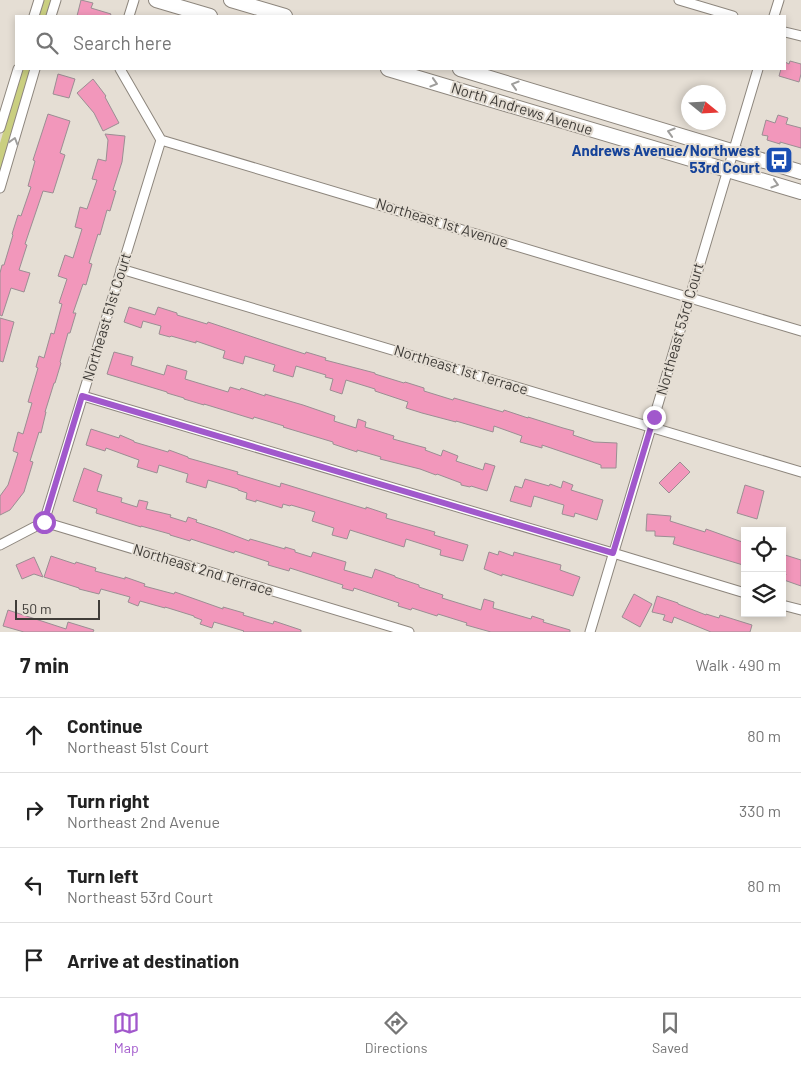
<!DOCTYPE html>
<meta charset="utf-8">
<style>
:root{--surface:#fff;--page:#f2f2f2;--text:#222;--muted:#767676;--line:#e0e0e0;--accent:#a158cc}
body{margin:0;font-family:Barlow,sans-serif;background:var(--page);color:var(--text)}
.controls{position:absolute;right:15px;bottom:15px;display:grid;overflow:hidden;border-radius:0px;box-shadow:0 2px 8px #0003}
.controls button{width:45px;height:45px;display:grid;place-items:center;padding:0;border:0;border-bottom:1px solid var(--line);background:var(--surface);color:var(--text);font:25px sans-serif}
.compass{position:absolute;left:681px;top:85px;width:45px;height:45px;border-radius:50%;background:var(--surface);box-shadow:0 2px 8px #0003;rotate:108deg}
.scale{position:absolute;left:15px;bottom:12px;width:85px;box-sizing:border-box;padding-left:5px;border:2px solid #3f3c38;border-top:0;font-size:14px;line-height:18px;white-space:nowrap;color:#3f3c38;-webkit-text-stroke:4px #e5ded4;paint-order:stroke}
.stop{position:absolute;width:15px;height:15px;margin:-11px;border:4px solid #a158cc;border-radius:50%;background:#fff}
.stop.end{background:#a158cc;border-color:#fff;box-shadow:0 1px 5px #0008}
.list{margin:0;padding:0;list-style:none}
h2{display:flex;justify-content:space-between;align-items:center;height:65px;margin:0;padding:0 20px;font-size:21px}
h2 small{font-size:16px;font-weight:400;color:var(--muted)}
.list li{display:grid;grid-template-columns:32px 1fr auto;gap:15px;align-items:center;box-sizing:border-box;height:75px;padding:0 20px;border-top:1px solid var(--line)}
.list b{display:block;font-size:19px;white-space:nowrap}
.list p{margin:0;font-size:16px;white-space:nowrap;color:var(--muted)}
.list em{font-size:16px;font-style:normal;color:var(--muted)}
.icon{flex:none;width:28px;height:28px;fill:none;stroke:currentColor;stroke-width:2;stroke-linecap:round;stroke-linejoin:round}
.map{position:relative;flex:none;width:801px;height:632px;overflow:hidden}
.search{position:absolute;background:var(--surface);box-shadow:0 2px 8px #0003;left:15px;right:15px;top:15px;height:55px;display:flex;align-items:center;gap:12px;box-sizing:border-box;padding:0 18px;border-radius:0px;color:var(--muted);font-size:19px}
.sheet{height:365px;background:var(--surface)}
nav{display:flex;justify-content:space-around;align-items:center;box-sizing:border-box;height:70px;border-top:1px solid var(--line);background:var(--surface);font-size:14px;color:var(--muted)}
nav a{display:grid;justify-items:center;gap:2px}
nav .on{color:var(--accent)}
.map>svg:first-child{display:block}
.green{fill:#cacf80}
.building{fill:#f297bb;stroke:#9b8e93}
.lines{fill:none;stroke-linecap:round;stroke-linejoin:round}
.street-casing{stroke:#8d867d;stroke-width:11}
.secondary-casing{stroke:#8d867d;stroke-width:16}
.street{stroke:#fff;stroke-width:9}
.secondary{stroke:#fff;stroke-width:14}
.oneway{stroke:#9f9e9c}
.route{stroke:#a158cc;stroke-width:6}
.labels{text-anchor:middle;stroke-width:4;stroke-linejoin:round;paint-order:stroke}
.street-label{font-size:15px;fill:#3f3c38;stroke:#e5ded4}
.transit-label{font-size:15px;font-weight:bold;fill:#164399;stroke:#e5ded4;text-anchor:end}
</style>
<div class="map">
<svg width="801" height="632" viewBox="0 0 801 632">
<rect width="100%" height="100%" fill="#e5ded4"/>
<g class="green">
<path d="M43,0H52L47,16H38Z"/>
<path d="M22,69H32L0,175V143Z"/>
</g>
<g class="building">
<path d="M81,0L93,3L91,8L111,14L110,16H77Z"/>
<path d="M790,61L801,64V74L799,82L779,76L781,69H785V62L789,64Z"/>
<path d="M58,74L75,79L69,98L53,94Z"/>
<path d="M93,79L106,96L105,97L119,123L103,131L94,113L77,93Z"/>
<path d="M48,114L70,121L60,153L65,155L53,193L43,191L25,244L27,245L19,270L30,273L24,292L11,288L2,316L0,315V273L2,265H4L13,235L12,234L18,215L21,216L31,187L28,186L35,161L33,160Z"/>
<path d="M778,115L788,118L786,124L801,128V148L780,142V144L767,140L768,136L762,135L766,120L775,123Z"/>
<path d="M105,134L125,136L122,162L113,190L116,191L110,211L107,210L100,235L98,234L89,263L92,264L86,285L83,284L73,313H76L70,333H68L60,362L61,363L55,383H54L45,412H46L41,433L39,432L30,461L33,462L24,492L10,510L0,515V496L8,485L18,453L13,451L18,432L23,434L32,403L28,402L38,368L36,367L39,356L44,358L51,333L54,334L62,304L59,303L67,279L58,276L65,255L73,258L82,229L75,227L80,207L87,209L97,180L92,179L98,159L106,161L108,140Z"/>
<path d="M129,307L155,315L158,307L177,313V315L207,324L208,322L271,343L305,354L306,352L326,358L325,360L375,373V374L404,383L405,382L424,388V391L453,400L454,398L503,412L504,410L528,418V417L563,428L574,431L573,435L594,442L617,443L616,468H601V465L542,445V448L520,442L522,436L494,426L493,432L456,421V422L422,413L406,408L408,402L375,391V389L346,380L342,394L330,390L333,379L325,377L326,375L296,366L293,377L273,371L275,365L245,356L243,364L223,358L225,351L196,341V343L171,336L170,337L159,334L161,326L143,321L141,328L124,322Z"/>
<path d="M0,318L14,322L3,362L0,361Z"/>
<path d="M114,352L133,357L131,365L164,375L167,365L187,371L185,379L228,392L230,387L240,390L241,388L265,396V394L303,405L335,416L334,421L356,428L358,419L366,422L365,427L394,436L393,439L426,448L425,450L441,456L443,450L458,456L456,461L483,470L485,463L495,466L487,491L471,486L470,487L461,485V483L437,474L436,475L420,469L380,459L381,457L357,450V452L333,444V442L283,427L284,426L254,417L253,419L204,404V405L184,399V398L167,393V392L107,374Z"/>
<path d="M91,429L119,438L120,435L134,441V442L168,452L169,450L188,457V458L238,472L237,474L280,487L281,483L366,509V507L387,514L386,518L435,532L434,535L468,545L463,561L440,555L441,550L406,539L404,547L350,530L347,539L332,535L334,528L312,521L315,512L291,505L290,506L283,504L282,508L256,500V502L246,499L247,493L238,490V489L208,480L206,488L186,482L188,474L159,465L157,473L137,467L139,460L106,448L105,451L86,445Z"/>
<path d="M680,462L690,472L669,493L659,483Z"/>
<path d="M84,468L102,475L97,491L122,498L121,502L137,507L139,500L148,502L146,509L171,515L170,517L186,522L188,517L197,520L196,522L220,530L249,541L250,539L285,549V547L295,550V552L311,557L313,552L346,562L344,570L372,578L375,569L395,576V577L419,585V587L443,595L442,598L481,610L484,599L494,602L493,608L531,619L532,616L544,620L543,622L570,630V632H491L466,625L467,623L438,614L437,616L412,608L411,610L398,606L399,603L354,588L353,591L342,588L343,585L290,568L289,571L268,565L269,562L235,551L234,553L191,539L190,541L170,535V534L141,526V527L96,513L97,509L73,501Z"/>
<path d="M525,479L549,486L550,484L561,488L563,481L573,485L571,490L603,500L597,520L575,513L574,517L562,514L564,505L534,496L531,507L510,501L515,486L522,488Z"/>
<path d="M745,485L764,491L757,519L737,513Z"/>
<path d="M647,514L671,516L670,521L705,532L706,529L745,543V558L743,565L673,544L675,537L655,536V531H646Z"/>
<path d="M499,551L513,556L514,552L561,565L560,570L580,577L573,596L502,574V576L484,569L489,552L498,555Z"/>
<path d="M782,554L801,560V586L784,580L786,574L782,572Z"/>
<path d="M51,556L75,564L76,562L96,568L95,571L125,579V577L145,584L144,586L174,594L175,592L223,609V607L244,613L243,615L273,624L274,621L301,630V632H243L244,631L214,622L212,628L200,624L202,620L194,617V616L165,607V608L140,601L138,606L128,602L130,597L101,589L99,594L79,589V588L44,577Z"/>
<path d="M34,557L43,577L34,574L22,579L16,565Z"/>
<path d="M634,594L652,604L640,627L622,617Z"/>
<path d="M657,596L678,603V604L706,615V614L719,618L720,615L752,625L750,632H711L674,617L672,623L663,620L665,615L652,612Z"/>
<path d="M8,610L66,629L68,622L94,630L93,632H24L3,626Z"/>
</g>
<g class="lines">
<defs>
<g id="street">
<path d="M679,0L733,16"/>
<path d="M34,16L39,0"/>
<path d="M51,16L56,0"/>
<path d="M129,16L134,0"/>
<path d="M774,16L779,0"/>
<path d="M785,32L801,36"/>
<path d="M120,69L161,140L801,331"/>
<path d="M0,128L18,69"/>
<path d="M0,188L35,69"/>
<path d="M121,269L801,472"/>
<path d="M83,396L613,553L745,593"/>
<path d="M44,522L161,140"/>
<path d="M0,545L44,522L409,632"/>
<path d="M782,605L801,610"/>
<path d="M590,632L758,69"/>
</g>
<g id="secondary">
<path d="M156,0L210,16"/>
<path d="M231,0L285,16"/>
<path d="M388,69L801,192"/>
<path d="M460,69L801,172"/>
</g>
</defs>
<use href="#street" class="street-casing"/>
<use href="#secondary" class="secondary-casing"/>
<use href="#street" class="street"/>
<use href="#secondary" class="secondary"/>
</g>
<defs><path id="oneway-chevron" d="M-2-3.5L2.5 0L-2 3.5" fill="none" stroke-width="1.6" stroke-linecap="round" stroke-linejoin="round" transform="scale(1.25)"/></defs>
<g class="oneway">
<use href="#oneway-chevron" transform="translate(434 83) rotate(17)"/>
<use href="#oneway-chevron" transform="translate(515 85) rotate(-163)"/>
<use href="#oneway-chevron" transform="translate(671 132) rotate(-163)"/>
<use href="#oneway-chevron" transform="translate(14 141) rotate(-73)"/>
<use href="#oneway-chevron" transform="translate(775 184) rotate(17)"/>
</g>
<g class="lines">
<path class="route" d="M44,522L82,396L613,553L654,417"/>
</g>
<defs>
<symbol id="bus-square" viewBox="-11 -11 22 22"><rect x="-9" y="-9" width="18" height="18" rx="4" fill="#1a4fb4" stroke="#e5ded4"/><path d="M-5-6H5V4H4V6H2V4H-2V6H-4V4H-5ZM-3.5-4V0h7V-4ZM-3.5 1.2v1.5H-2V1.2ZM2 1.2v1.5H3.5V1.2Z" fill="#fff"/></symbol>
</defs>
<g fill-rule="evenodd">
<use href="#bus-square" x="763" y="144" width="32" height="32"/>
</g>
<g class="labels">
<g class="street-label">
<text transform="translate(522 109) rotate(17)" y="5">North Andrews Avenue</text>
<text transform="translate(442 223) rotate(17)" y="5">Northeast 1st Avenue</text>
<text transform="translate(107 317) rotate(-73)" y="5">Northeast 51st Court</text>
<text transform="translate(680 329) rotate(-74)" y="5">Northeast 53rd Court</text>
<text transform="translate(461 370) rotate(17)" y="5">Northeast 1st Terrace</text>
<text transform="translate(203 570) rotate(17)" y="5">Northeast 2nd Terrace</text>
</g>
<g class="transit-label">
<text x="760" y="156">Andrews Avenue/Northwest<tspan x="760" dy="17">53rd Court</tspan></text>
</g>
</g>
</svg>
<div class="controls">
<button><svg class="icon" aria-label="locate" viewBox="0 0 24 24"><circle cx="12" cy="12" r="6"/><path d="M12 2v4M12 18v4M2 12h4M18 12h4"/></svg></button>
<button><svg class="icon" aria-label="layers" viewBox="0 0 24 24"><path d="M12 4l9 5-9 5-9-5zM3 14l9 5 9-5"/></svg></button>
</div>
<svg class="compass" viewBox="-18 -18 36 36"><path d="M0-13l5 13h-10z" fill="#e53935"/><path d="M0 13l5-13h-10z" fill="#767676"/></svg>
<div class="scale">50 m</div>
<div class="stop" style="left:44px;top:522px"></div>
<div class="stop end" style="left:654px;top:417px"></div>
<div class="search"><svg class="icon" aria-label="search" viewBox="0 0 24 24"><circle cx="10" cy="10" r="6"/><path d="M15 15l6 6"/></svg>Search here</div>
</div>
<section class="sheet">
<h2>7 min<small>Walk · 490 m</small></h2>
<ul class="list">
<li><svg class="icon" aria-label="ahead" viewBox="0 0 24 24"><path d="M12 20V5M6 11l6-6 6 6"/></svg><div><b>Continue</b><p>Northeast 51st Court</p></div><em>80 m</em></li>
<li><svg class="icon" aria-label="right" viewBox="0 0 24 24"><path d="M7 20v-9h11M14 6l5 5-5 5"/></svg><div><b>Turn right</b><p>Northeast 2nd Avenue</p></div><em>330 m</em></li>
<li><svg class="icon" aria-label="left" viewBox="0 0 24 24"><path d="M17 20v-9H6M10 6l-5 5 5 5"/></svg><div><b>Turn left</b><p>Northeast 53rd Court</p></div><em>80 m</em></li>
<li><svg class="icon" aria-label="arrive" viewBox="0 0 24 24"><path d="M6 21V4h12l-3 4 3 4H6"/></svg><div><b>Arrive at destination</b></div></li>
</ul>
</section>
<nav>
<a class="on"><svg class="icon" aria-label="map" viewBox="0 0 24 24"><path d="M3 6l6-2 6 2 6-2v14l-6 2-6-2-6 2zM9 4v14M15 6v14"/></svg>Map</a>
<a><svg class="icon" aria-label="directions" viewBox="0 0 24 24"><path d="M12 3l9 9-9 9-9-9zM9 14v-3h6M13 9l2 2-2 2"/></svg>Directions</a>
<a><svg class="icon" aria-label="saved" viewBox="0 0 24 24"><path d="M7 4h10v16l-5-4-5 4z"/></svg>Saved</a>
</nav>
